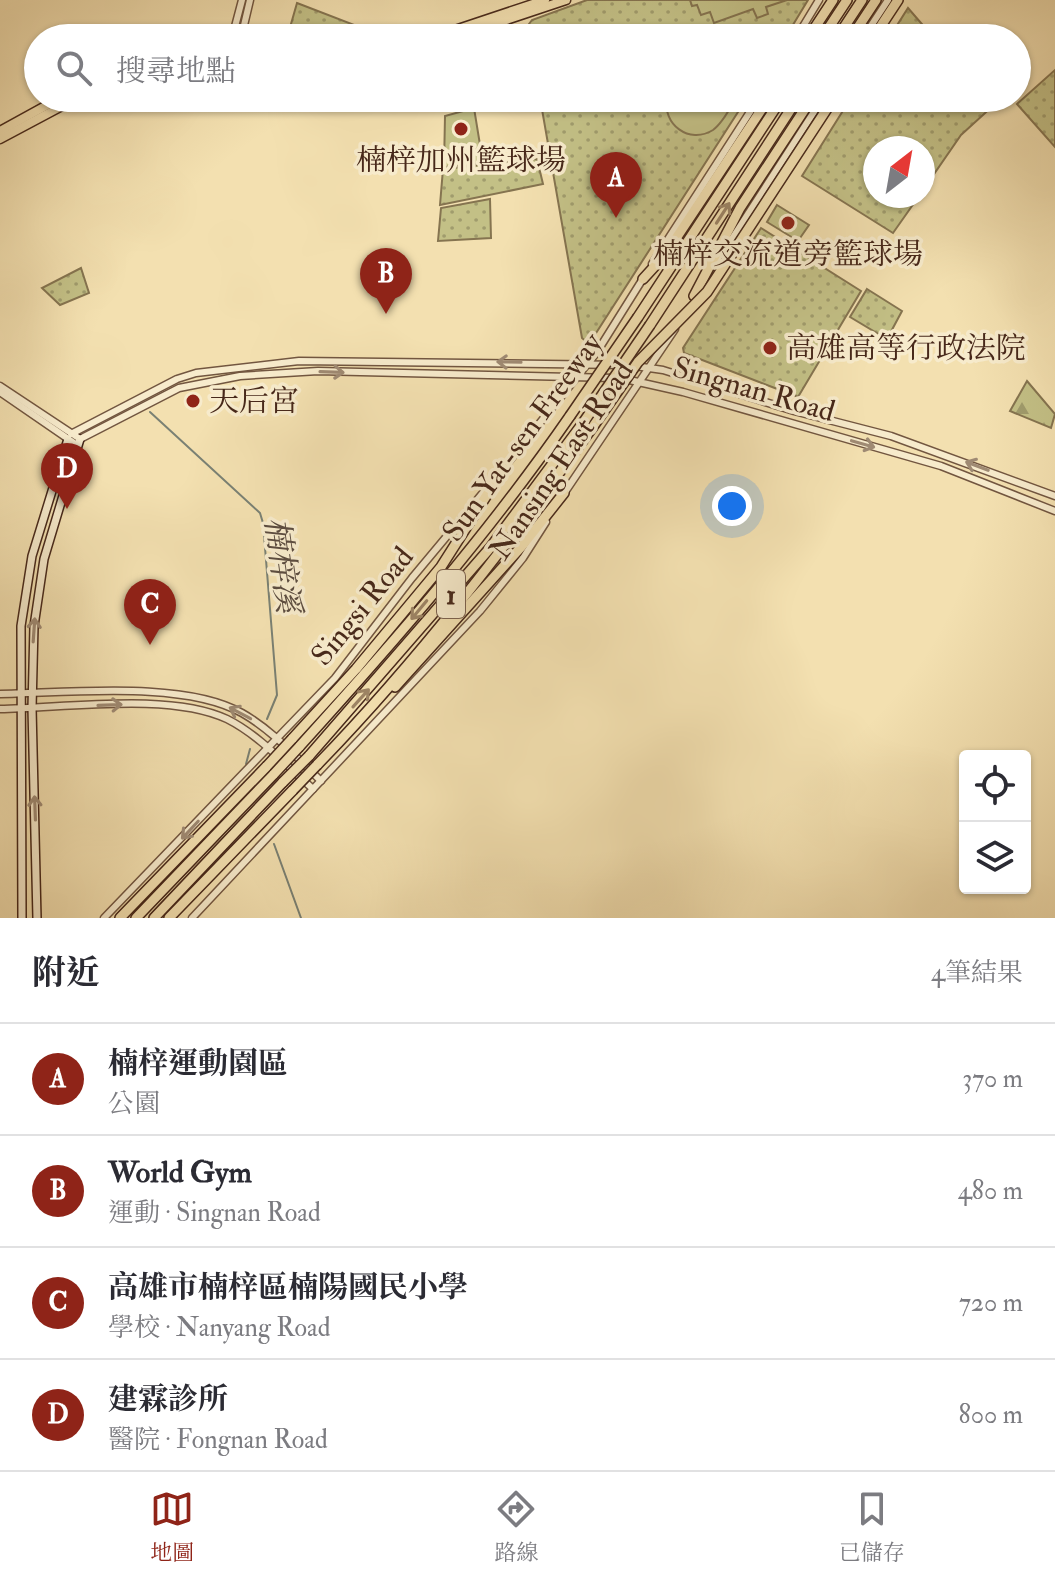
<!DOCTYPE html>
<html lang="zh-TW">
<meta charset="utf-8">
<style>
:root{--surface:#fff;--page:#f7f7f7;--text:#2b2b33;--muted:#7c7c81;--line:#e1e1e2;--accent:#8f2418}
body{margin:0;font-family:"IM FELL Double Pica","Noto Serif TC",serif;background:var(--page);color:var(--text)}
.controls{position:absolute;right:24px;bottom:24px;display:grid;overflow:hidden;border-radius:8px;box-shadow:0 2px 6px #0004}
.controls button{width:72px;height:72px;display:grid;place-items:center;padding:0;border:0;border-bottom:2px solid var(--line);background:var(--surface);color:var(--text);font:40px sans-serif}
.compass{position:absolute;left:863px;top:136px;width:72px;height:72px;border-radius:50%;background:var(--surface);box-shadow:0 2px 6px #0004;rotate:31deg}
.you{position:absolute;left:732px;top:506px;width:28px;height:28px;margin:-20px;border:6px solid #fff;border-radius:50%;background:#1a73e8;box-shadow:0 0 0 12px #1a73e833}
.badge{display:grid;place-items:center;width:52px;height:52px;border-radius:50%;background:var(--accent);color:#fff;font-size:26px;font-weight:700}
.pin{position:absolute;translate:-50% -66px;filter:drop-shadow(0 2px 4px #0008)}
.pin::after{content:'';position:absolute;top:42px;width:28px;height:24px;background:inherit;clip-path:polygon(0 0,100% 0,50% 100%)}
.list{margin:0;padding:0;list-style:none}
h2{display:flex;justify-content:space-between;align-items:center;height:104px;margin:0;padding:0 32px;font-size:34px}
h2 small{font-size:26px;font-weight:400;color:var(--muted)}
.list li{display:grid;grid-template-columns:52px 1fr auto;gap:24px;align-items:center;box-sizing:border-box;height:112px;padding:0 32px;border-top:2px solid var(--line)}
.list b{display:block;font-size:30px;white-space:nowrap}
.list p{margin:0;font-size:26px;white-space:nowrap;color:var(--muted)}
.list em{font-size:26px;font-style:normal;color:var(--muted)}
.icon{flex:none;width:44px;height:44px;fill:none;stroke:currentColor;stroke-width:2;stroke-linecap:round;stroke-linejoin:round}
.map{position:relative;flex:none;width:1055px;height:918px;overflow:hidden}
.search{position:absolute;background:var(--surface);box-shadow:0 2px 6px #0004;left:24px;right:24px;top:24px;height:88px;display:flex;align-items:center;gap:20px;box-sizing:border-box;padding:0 28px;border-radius:44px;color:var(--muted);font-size:30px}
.sheet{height:552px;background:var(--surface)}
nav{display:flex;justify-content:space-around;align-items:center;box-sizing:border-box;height:112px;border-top:2px solid var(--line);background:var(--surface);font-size:22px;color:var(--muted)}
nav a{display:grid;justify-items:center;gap:4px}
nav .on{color:var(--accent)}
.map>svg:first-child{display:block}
.grass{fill:url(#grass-dots);stroke:#857450;stroke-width:2}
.forest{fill:url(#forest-firs);stroke:#857450;stroke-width:2}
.garden{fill:#c3c086;stroke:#857450;stroke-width:2}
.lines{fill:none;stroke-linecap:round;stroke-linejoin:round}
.stream{stroke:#7a8174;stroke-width:2}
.tertiary-casing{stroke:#725640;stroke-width:9}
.secondary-casing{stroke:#47281a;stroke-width:10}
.primary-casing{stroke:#47281a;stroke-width:11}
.motorway-casing{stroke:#47281a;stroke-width:12}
.tertiary{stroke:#f7ebcc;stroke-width:6}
.secondary{stroke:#f7ebcc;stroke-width:7}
.primary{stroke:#f3e0b0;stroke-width:8}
.motorway{stroke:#f3e0b0;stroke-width:9}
.motorway-bridge-casing{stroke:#47281a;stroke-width:12;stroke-linecap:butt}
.motorway-bridge{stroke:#f3e0b0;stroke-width:9}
.oneway{stroke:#9d8465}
.oneway2{stroke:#9f8a73}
.poi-dot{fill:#8f2418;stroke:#f7ebcc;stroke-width:3}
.labels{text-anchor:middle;stroke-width:7;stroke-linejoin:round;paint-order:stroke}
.shield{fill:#f7ebcc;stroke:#7c624f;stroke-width:2}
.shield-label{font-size:28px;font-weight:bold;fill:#47281a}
.poi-label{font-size:30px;fill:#47281a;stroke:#f7ebcc}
.street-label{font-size:30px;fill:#47281a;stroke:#f7ebcc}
.water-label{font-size:32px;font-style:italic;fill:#5c4d40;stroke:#f7ebcc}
</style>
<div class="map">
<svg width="1055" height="918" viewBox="0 0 1055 918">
<defs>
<pattern id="grass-dots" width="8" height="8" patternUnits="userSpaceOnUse" patternTransform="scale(2)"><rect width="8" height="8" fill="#c3c086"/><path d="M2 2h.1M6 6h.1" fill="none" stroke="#a09c6d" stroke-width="1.8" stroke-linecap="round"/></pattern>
<pattern id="forest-firs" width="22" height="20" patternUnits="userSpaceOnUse" patternTransform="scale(2)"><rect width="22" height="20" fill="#c3c086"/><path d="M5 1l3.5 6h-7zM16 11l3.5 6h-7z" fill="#a09c6d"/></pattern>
</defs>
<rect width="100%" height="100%" fill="#f3e0b0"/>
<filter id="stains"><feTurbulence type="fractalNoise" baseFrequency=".0025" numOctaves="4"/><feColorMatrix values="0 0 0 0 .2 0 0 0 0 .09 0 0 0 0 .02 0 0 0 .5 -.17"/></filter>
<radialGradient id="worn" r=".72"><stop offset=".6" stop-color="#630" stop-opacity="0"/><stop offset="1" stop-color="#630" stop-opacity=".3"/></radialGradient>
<g class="grass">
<path d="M587,0H808L785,38H530L529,24L532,20Z"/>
<path d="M297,3L357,26L353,38H287Z"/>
<path d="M908,8L934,38H889Z"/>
<path d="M1055,70V147L1017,104Z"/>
<path d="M540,98H747L589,344L582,338Z"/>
<path d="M851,98H988L994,105L961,135L923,190V148H875V196H919L893,233L802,176Z"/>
<path d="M537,159L543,184L440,205L443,169Z"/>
<path d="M490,199L491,238L438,241L441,208Z"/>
<path d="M761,228L861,291L798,397L684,353L683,348Z"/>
<path d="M81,268L89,293L60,305L42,288Z"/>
<path d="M867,289L902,311L887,339L850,317Z"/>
</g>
<path class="forest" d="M1027,381L1055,414L1051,428L1010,411Z"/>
<g class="garden">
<path d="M690,0H787L766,7L768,14L757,18L753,9L714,23L710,12L701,15L697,5L692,6Z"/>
<path d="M724,25L742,29L751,38H692L695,33L702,37L712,29Z"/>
<path d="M667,98H736C730,108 723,123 713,130C689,145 662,124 667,98Z"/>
<path d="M474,108L483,163L444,167L445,116Z"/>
<path d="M777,205L809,225L798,241L767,222Z"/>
</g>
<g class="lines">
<g class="stream">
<path d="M150,412L260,513L263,523L277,695L267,719"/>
<path d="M246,764L250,749"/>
<path d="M274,844L301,918"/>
</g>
<defs>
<g id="tertiary">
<path d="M232,38L242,0"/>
<path d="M241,38L250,0"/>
<path d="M796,38L819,0"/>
<path d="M863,38L888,0"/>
<path d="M652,264L759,98"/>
<path d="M715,265L823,98"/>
<path d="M635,366L663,370L794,411L891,436L1055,496"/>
<path d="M625,379L683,392L941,466L1055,511"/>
<path d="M0,386L80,439L179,388L240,376L318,371L614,378"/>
<path d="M0,392L77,445"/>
<path d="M71,434L177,379L196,373L299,361L624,365"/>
<path d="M502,470L597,352L644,277"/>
<path d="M563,495L675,329"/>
<path d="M0,694C67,693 184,680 242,713C272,730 296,757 321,781"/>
<path d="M0,709C65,708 170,692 227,719C259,735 286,765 313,789"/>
<path d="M104,918L335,678L412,578L487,488"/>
<path d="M192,918L480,611L523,558L546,522"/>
</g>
<g id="secondary">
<path d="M22,918L21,626L32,556L68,439"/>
<path d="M37,918L32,708L34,626L44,559L80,439"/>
</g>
<g id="primary">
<path d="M431,38L545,0"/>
<path d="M452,38L566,0"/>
<path d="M0,131L60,98"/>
<path d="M0,139L77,98"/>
</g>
<g id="motorway">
<path d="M808,38L833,0"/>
<path d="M822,38L847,0"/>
<path d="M837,38L862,0"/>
<path d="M851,38L876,0"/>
<path d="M873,38L898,0"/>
<path d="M643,279L665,255L769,98"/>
<path d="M694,296L740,208L812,98"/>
<path d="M638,317L782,98"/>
<path d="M650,325L798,98"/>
<path d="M395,687L522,546L564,493"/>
<path d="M292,739L356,669L441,567L504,468"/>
<path d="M299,747C395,641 489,533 570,416"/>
<path d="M309,756L490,548L583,423"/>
<path d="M317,765C418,661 507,545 592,428"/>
<path d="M120,918L267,766"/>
<path d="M136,918L274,774"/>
<path d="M154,918L283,782"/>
<path d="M169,918L293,790"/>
</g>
</defs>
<use href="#tertiary" class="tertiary-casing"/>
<use href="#secondary" class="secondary-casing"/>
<use href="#primary" class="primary-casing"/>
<use href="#motorway" class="motorway-casing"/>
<use href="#tertiary" class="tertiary"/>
<use href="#secondary" class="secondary"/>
<use href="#primary" class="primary"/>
<use href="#motorway" class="motorway"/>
<defs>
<g id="motorway-bridge">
<path d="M570,416L638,317"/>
<path d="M583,423L650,325"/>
<path d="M592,428L638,362L707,292L834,98"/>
<path d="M267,766L292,739"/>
<path d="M274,774L299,747"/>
<path d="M283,782L309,756"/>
<path d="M293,790L317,765"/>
</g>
</defs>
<use href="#motorway-bridge" class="motorway-bridge-casing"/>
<use href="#motorway-bridge" class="motorway-bridge"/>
</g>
<defs><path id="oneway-shaft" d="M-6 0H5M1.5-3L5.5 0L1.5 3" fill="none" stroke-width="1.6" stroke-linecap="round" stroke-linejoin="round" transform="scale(2)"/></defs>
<g class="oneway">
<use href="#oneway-shaft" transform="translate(723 213) rotate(-57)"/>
<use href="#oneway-shaft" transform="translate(419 610) rotate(130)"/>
<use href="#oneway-shaft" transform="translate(361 698) rotate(-48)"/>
</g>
<g class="oneway2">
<use href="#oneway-shaft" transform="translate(509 362) rotate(-179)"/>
<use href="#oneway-shaft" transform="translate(332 372) rotate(2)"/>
<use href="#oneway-shaft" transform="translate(863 444) rotate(16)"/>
<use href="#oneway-shaft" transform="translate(977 466) rotate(-159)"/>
<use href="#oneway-shaft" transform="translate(34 630) rotate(-86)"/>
<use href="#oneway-shaft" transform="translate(110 705) rotate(-2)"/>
<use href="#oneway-shaft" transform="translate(240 713) rotate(-152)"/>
<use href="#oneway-shaft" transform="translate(35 808) rotate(-92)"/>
<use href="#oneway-shaft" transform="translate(190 830) rotate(133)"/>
</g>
<g class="poi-dot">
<circle cx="461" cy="129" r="8"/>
<circle cx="788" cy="223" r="8"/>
<circle cx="770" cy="348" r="8"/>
<circle cx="193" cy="401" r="8"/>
</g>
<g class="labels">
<rect class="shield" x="437" y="570" width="28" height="48" rx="6"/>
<g class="shield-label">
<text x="451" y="604">1</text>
</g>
<g class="poi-label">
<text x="461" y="170">楠梓加州籃球場</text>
<text x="788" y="264">楠梓交流道旁籃球場</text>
<text x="786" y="358" text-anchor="start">高雄高等行政法院</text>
<text x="209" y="411" text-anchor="start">天后宮</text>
</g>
<g class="street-label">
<text transform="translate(754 389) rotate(16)" y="10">Singnan Road</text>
<text transform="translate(522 437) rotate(-54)" y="10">Sun Yat-sen Freeway</text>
<text transform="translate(561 460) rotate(-56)" y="10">Nansing East Road</text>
<text transform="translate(362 606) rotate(-51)" y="10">Singsi Road</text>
</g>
<g class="water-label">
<text transform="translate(283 565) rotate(82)" y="11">楠梓溪</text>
</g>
</g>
<rect width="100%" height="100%" filter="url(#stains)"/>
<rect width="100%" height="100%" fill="url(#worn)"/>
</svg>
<div class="controls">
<button><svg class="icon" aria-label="locate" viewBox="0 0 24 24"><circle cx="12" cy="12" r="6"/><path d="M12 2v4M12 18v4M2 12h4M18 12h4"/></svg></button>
<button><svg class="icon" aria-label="layers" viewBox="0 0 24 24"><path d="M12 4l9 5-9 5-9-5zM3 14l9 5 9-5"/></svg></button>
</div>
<svg class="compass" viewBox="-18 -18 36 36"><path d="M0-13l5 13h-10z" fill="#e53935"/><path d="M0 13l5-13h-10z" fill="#7c7c81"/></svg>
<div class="you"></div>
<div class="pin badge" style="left:616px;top:218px">A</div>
<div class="pin badge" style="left:386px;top:314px">B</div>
<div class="pin badge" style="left:150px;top:645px">C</div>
<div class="pin badge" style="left:67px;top:509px">D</div>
<div class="search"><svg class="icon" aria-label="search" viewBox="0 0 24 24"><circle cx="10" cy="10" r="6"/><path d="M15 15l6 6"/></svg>搜尋地點</div>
</div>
<section class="sheet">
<h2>附近<small>4筆結果</small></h2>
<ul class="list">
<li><span class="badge">A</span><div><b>楠梓運動園區</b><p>公園</p></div><em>370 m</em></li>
<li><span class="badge">B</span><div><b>World Gym</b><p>運動 · Singnan Road</p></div><em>480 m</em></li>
<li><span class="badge">C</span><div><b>高雄市楠梓區楠陽國民小學</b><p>學校 · Nanyang Road</p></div><em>720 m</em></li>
<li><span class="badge">D</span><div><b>建霖診所</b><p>醫院 · Fongnan Road</p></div><em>800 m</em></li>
</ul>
</section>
<nav>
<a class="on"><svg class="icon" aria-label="map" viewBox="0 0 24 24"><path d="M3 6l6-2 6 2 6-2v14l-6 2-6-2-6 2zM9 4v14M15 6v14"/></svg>地圖</a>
<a><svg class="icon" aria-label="directions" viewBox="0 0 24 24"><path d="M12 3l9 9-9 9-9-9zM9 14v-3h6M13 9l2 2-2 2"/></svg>路線</a>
<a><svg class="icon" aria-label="saved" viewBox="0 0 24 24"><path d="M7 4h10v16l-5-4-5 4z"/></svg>已儲存</a>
</nav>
